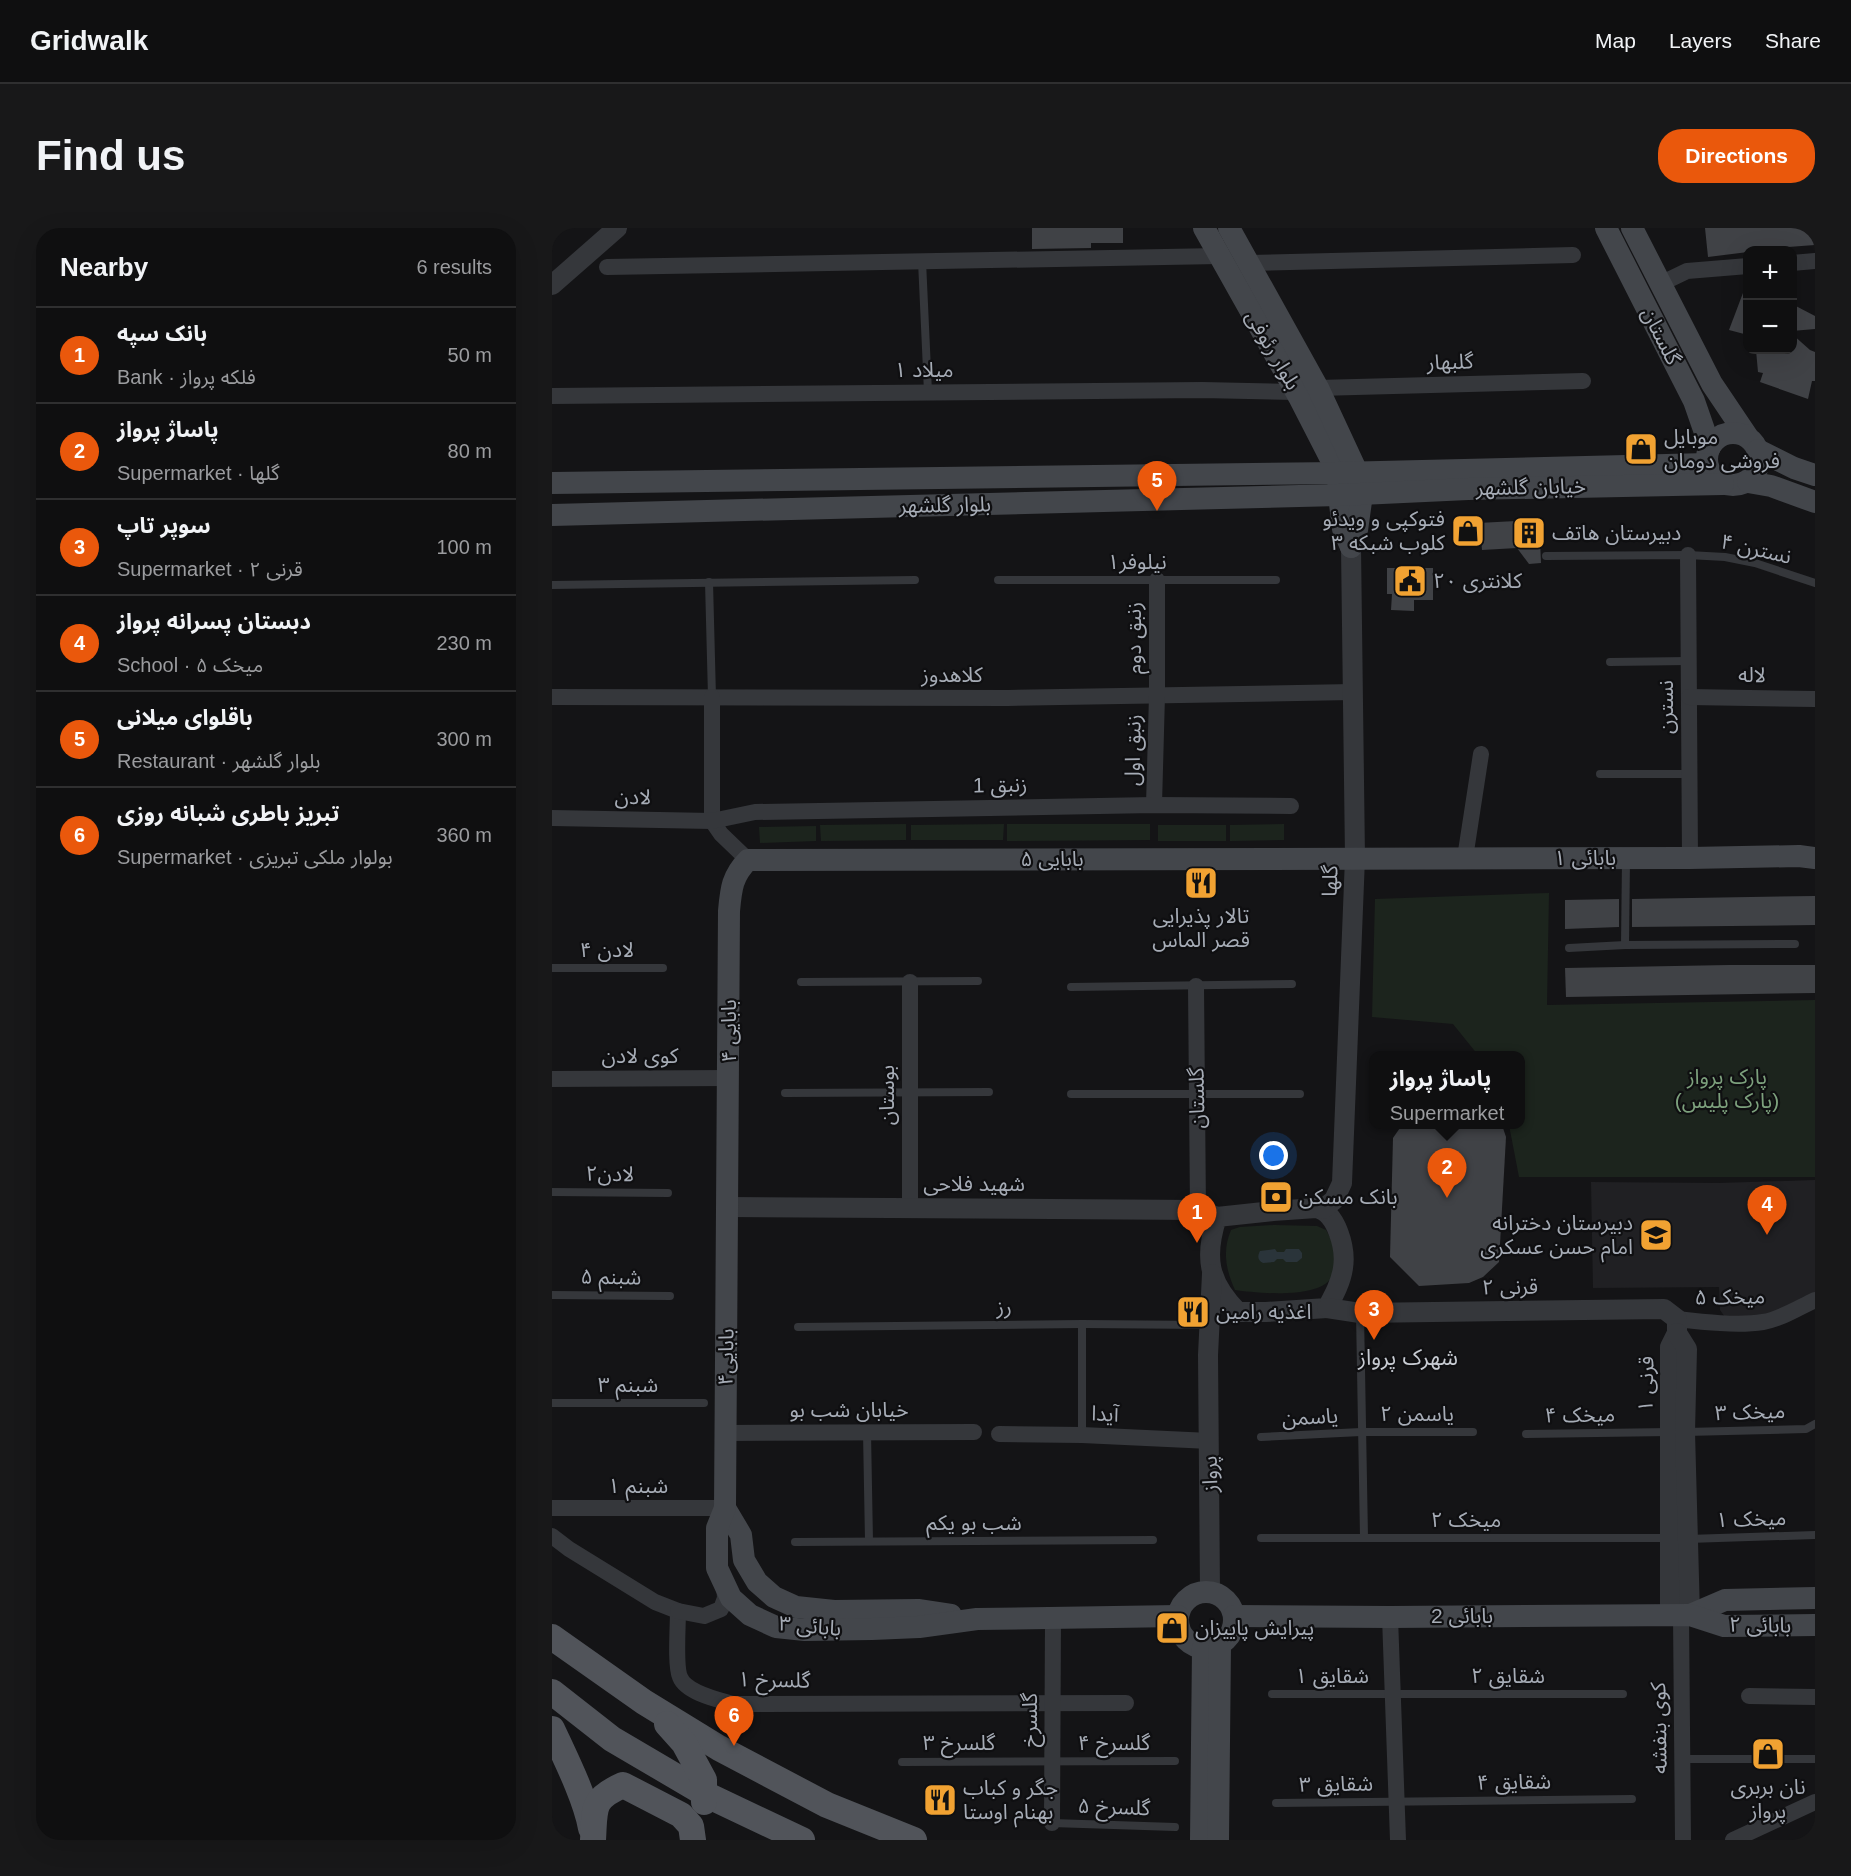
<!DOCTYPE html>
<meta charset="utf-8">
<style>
:root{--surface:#0f0f10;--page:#181819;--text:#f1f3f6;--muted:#9b9c9f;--line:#2f2f30;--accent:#ea580c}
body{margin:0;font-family:Helvetica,"Noto Sans Arabic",sans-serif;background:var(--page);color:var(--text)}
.controls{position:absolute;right:18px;top:18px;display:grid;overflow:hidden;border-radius:12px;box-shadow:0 6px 24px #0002}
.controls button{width:54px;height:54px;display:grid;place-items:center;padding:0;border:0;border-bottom:2px solid var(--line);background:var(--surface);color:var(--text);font:30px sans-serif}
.you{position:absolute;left:722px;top:928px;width:21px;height:21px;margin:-15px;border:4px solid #fff;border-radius:50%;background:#1a73e8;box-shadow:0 0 0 9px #1a73e833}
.badge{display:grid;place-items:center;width:39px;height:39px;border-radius:50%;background:var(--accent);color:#fff;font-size:20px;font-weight:700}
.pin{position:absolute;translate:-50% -50px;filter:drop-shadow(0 2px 3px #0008)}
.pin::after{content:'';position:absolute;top:32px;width:21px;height:18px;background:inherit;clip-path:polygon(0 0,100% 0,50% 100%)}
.popup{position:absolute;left:817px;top:823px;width:156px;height:78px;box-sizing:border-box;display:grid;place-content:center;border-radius:12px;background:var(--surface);filter:drop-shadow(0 2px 4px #0005);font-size:20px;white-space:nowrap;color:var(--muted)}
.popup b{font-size:22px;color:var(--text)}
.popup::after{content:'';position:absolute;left:50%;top:100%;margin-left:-12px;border:12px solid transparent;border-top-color:var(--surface)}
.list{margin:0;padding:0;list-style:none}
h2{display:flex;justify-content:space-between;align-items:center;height:78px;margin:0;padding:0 24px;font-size:26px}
h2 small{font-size:20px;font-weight:400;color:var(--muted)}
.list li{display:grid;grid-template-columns:39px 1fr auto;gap:18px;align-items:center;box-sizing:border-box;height:96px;padding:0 24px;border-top:2px solid var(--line)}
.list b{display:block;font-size:22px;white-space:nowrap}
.list p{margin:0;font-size:20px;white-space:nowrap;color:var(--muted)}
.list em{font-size:20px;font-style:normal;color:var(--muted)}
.map{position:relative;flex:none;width:1263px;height:1612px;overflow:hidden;border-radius:24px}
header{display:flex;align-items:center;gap:36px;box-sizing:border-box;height:84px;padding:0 30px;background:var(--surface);border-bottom:2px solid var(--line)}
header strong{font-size:28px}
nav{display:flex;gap:33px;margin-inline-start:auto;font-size:21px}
.intro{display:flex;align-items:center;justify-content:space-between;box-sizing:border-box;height:144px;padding:0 36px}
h1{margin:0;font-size:42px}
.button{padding:15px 27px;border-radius:24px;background:var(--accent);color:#fff;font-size:21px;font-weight:700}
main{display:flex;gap:36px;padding:0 36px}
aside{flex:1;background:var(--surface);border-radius:24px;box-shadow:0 6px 24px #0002}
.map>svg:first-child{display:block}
.built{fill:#202023}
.green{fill:#1c241d}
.water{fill:#2a343a}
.building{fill:#404246}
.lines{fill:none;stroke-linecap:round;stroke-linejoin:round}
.service{stroke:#35373b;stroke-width:8}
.minor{stroke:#35373b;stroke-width:16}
.tertiary{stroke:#35373b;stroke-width:20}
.secondary{stroke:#43464b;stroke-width:22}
.primary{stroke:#51545a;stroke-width:26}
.labels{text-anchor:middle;stroke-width:4.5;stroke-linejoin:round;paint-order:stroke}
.street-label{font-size:21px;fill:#a6acb6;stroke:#0f0f11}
.poi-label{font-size:21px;fill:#a6acb6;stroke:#0f0f11;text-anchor:start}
.park-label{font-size:21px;fill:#7da17d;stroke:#0f0f11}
.neighbourhood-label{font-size:22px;fill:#c7cbd2;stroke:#0f0f11}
</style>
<header>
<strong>Gridwalk</strong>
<nav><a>Map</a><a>Layers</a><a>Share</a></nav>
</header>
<div class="intro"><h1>Find us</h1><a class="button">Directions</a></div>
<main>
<aside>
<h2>Nearby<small>6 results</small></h2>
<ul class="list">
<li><span class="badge">1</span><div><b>بانک سپه</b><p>Bank · فلکه پرواز</p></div><em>50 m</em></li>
<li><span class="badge">2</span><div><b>پاساژ پرواز</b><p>Supermarket · گلها</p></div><em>80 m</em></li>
<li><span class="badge">3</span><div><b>سوپر تاپ</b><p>Supermarket · قرنی ۲</p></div><em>100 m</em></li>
<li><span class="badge">4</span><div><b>دبستان پسرانه پرواز</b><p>School · میخک ۵</p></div><em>230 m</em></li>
<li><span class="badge">5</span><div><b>باقلوای میلانی</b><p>Restaurant · بلوار گلشهر</p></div><em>300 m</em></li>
<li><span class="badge">6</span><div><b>تبریز باطری شبانه روزی</b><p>Supermarket · بولوار ملکی تبریزی</p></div><em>360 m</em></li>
</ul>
</aside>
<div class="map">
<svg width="1263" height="1612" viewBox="0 0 1263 1612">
<rect width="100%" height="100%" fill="#141416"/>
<path class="built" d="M1263,952V1065L1215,1089H1173L1168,1082L1167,1059L1041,1060L1039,954L1167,955Z"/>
<g class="green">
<path d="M354,596V612L269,613L268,597Z"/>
<path d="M452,596L451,612H359V597Z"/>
<path d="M455,596H598V612L455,613Z"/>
<path d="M732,596V612L678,613V597Z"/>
<rect x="606" y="597" width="68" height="16"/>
<path d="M264,598V613L208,615L207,599Z"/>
<path d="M997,665L995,777L1263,772V949H967L957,897L968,896V828L926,827L901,796L820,789L823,671Z"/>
<path d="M722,997L765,998L774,1002C781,1013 782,1020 782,1033C782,1037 783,1043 781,1047C770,1072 705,1065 683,1062C674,1042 670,1023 679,1002L688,999Z"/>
</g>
<path class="water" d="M723,1021L725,1024H732L734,1021H747L750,1025V1030L745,1034H734L731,1031H725L722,1034L711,1035C706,1032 705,1029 708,1023Z"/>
<g class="building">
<path d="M480,0H571V15H539V20L480,21Z"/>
<path d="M1153,0H1263V17L1196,22V24L1156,29Z"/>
<path d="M1194,57L1196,58V107L1177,102Z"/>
<path d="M1240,76L1263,88V101L1240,103Z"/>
<path d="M1240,106L1258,122L1263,124V153H1260L1256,171L1208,154L1211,145L1206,144L1204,122H1240Z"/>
<path d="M987,290L989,335L977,336L965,320L930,322L929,310L908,311L907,296L964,293Z"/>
<path d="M835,340H881V372H862V383L839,382L840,366H835Z"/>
<path d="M1263,668V697L1080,699V671Z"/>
<path d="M1067,671V699L1013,701V672Z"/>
<path d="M1177,737H1263V765L1014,769L1013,740Z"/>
<path d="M850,897H950L954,909L947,1034L931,1049L917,1055L867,1058L838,1029L841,910Z"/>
</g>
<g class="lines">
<g class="service">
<path d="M370,33L376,164"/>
<path d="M994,328L1136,327L1173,329L1203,335L1263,355"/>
<path d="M446,352H724"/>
<path d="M157,354L160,469"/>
<path d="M0,357L363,352"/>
<path d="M1058,434L1136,433"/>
<path d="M1048,546H1137"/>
<path d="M1073,717L1074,631"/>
<path d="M1017,720L1073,717L1243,716"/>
<path d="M0,740H111"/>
<path d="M249,754L426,753"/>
<path d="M519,759L740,756"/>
<path d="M233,865L437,864"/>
<path d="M519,866H748"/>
<path d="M0,964L116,965"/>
<path d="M0,1067L118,1068"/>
<path d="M808,1085L812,1309"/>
<path d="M530,1096V1207"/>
<path d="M246,1099L530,1096L657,1097"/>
<path d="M0,1175H152"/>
<path d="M315,1204L317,1313"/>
<path d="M1134,1204L1254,1201L1263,1196"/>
<path d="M974,1206L1118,1204"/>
<path d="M709,1209L809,1204H921"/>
<path d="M709,1310H1120"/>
<path d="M1136,1311L1263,1307"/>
<path d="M243,1314L601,1312"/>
<path d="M720,1466H1071"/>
<path d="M1130,1531H1263"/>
<path d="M350,1534L623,1533"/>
<path d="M724,1575L1080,1571"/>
<path d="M500,1595L623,1599"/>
</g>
<g class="minor">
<path d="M697,35L1021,27"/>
<path d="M1240,35L1263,33"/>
<path d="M55,39L667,28"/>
<path d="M1108,56L1135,43L1196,38"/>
<path d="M0,168L650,162L744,164L766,160L1031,153"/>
<path d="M1136,327L1138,630"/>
<path d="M0,469L456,470L801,464"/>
<path d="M160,469V593L169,606L196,632"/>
<path d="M1137,469L1263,471"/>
<path d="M602,577L605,467V352"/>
<path d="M0,590L160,593L203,584L602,577L739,578"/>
<path d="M913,630L929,526"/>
<path d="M358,754V980"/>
<path d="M644,758L646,982"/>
<path d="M0,851L177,850"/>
<path d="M1125,1091C1151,1094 1186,1098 1211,1094C1229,1091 1246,1080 1263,1072"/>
<path d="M174,1205L422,1204"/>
<path d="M447,1206L530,1207L658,1213"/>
<path d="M0,1280H173"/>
<path d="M0,1308L17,1321L103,1374L126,1383C126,1398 123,1438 128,1449C134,1465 167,1472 181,1476L574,1475"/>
<path d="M126,1383L152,1388L169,1381L173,1370L172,1356"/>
<path d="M1129,1387L1131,1612"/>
<path d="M838,1389L846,1612"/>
<path d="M1197,1468L1263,1469"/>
<path d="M500,1595L501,1391"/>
<path d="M1181,1612L1263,1574"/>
</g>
<g class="tertiary">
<path d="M0,57L65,0"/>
<path d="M176,979L646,982L665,989"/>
<path d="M764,980C785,984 794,1021 791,1040C789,1054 782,1067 775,1080L714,1084H686C656,1054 652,1029 665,989L721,983Z"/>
<path d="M771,981L782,972L790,955L803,630L799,319"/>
<path d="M775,1080L808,1085L1112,1081L1125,1091V1105L1118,1119V1387"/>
<path d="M1125,1105L1135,1121L1133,1204L1138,1387"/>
<path d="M658,1364L656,1127L660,1046"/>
</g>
<g class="secondary">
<path d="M652,0L747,169L786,245L787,267L791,301L799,319"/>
<path d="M677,0L766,160L805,244L810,266L805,302L799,319"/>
<path d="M1054,0L1142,173L1158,219"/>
<path d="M1080,0L1160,156L1195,208"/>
<circle cx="1181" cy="231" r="26"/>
<path d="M1206,222L1242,240L1263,247"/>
<path d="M1196,254L1219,258L1263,274"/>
<path d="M0,255L786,245L1155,236"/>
<path d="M0,287L787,267L916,261L1171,256"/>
<path d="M173,1280L189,1307L192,1332L205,1354L222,1369L244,1379L282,1383L366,1382L399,1387"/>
<circle cx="654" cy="1392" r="28"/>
<path d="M1138,1387L1173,1372L1263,1370"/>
<path d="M626,1388L425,1391L367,1399L320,1401L253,1402L224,1399L198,1387L179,1370L165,1340V1300L173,1280L177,683C179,661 180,648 196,632L1138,630L1247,628L1263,630"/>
<path d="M682,1388L838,1389L1138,1387L1172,1398L1263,1397"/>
<path d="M649,1612L651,1420"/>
<path d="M666,1612L668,1417"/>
</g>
<g class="primary">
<path d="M0,1409L92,1474L167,1520L275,1577L362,1612"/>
<path d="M0,1464L60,1511L157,1568L250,1612"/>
<path d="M115,1496L132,1515L152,1552V1574"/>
<path d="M0,1501C13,1529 34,1571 39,1600"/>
<path d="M41,1612C43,1580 39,1571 71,1557L129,1587L139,1598L141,1612"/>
</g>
</g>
<defs>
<symbol id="shop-square" viewBox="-11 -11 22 22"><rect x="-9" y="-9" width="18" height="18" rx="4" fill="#f1a232" stroke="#0f0f11"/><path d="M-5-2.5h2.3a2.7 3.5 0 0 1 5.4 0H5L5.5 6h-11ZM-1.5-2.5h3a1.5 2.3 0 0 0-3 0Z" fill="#111"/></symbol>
<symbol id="building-square" viewBox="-11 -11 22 22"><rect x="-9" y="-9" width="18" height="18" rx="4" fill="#f1a232" stroke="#0f0f11"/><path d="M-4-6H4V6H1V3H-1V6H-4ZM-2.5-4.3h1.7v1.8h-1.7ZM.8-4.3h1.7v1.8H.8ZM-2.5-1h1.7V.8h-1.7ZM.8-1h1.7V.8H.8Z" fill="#111"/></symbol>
<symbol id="civic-square" viewBox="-11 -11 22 22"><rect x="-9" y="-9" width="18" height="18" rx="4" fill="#f1a232" stroke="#0f0f11"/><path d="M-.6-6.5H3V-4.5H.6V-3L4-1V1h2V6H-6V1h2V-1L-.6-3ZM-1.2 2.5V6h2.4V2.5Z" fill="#111"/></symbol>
<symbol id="restaurant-square" viewBox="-11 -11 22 22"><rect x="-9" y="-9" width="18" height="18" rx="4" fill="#f1a232" stroke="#0f0f11"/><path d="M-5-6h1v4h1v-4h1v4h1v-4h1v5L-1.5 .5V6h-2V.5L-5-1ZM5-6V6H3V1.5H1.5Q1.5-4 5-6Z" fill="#111"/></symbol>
<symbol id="bank-square" viewBox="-11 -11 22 22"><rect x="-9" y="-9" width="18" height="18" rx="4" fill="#f1a232" stroke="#0f0f11"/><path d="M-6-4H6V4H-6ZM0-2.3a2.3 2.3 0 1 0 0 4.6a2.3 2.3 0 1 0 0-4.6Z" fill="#111"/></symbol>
<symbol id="school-square" viewBox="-11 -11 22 22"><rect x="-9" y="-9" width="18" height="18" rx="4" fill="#f1a232" stroke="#0f0f11"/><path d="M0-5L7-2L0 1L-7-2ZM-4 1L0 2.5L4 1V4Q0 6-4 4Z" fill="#111"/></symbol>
</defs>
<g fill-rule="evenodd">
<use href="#shop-square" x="1070" y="202" width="38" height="38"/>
<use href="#shop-square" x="897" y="284" width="38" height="38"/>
<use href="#building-square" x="958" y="286" width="38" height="38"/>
<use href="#civic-square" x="839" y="334" width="38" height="38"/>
<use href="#restaurant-square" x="630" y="636" width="38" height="38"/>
<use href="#bank-square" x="705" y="950" width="38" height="38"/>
<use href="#school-square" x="1085" y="988" width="38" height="38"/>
<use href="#restaurant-square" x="622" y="1065" width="38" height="38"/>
<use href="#shop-square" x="601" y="1381" width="38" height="38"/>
<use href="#shop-square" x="1197" y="1507" width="38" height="38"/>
<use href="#restaurant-square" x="369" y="1553" width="38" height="38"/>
</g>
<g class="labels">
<g class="street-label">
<text transform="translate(1109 108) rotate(63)" y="7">گلستان</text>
<text transform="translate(721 122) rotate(60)" y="7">بلوار رئوفی</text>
<text transform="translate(898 134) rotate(-2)" y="7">گلبهار</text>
<text x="372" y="149">میلاد ۱</text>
<text transform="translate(979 259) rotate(-1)" y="7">خیابان گلشهر</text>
<text transform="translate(393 277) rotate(-1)" y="7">بلوار گلشهر</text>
<text transform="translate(1204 321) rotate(13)" y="7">نسترن ۴</text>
<text x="585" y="341">نیلوفر۱</text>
<text transform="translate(582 410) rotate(-90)" y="7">زنبق دوم</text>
<text x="400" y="454">کلاهدوز</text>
<text transform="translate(1200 447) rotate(1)" y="7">لاله</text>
<text transform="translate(1114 479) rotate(-90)" y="7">نسترن</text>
<text transform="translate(581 522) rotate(-89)" y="7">زنبق اول</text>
<text transform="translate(448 557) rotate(-1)" y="7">زنبق 1</text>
<text transform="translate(81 569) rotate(1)" y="7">لادن</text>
<text x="1033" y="637">بابائی ۱</text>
<text x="500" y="638">۵ بابایی</text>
<text transform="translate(778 653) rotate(-88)" y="7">گلها</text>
<text x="55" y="729">لادن ۴</text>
<text transform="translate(177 803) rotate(-90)" y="7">بابایی ۴</text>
<text x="88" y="835">کوی لادن</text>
<text transform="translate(335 867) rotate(-90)" y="7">بوستان</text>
<text transform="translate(645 870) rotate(-91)" y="7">گلستان</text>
<text transform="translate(58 946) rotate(1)" y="7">لادن۲</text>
<text x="422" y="963">شهید فلاحی</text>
<text transform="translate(59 1049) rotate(1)" y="7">شبنم ۵</text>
<text transform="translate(958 1059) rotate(-1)" y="7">قرنی ۲</text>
<text transform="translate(1178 1069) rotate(-1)" y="7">میخک ۵</text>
<text transform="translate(452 1079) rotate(-1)" y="7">رز</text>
<text transform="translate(174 1129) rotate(-89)" y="7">بابایی۴</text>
<text transform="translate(1094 1156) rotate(-89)" y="7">قرنی ۱</text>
<text x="76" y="1164">شبنم ۳</text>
<text x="297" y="1189">خیابان شب بو</text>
<text transform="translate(1198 1184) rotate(-2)" y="7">میخک ۳</text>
<text transform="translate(553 1186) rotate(3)" y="7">آیدا</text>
<text x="865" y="1193">یاسمن ۲</text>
<text transform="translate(1028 1187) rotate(-1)" y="7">میخک ۴</text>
<text transform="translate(758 1189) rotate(-3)" y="7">یاسمن</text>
<text transform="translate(658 1246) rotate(-91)" y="7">پرواز</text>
<text x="86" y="1265">شبنم ۱</text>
<text transform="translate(1199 1291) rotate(-2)" y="7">میخک ۱</text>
<text x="914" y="1299">میخک ۲</text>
<text x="422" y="1302">شب بو یکم</text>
<text x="910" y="1395">بابائی 2</text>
<text transform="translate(1208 1397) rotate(1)" y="7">بابائی ۲</text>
<text transform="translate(258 1398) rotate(5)" y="7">بابائی ۳</text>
<text x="780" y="1455">شقایق ۱</text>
<text x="956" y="1455">شقایق ۲</text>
<text transform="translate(222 1452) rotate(1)" y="7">گلسرخ ۱</text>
<text transform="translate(478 1492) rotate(-90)" y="7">گلسرخ</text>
<text transform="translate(1107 1500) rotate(-91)" y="7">کوی بنفشه</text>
<text x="407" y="1522">گلسرخ ۳</text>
<text x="562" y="1522">گلسرخ ۴</text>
<text transform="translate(962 1554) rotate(-1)" y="7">شقایق ۴</text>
<text transform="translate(784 1556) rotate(-1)" y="7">شقایق ۳</text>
<text transform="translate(562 1579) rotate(2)" y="7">گلسرخ ۵</text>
</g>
<g class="poi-label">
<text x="1112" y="216">موبایل<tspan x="1112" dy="24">فروشی دومان</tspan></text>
<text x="893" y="298" text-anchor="end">فتوکپی و ویدئو<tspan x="893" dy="24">کلوب شبکه ۳</tspan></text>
<text x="1000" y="312">دبیرستان هاتف</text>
<text x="881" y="360">کلانتری ۲۰</text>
<text x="649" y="695" text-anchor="middle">تالار پذیرایی<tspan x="649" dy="24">قصر الماس</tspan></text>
<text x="747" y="976">بانک مسکن</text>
<text x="1081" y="1002" text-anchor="end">دبیرستان دخترانه<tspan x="1081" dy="24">امام حسن عسکری</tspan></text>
<text x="664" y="1091">اغذیه رامین</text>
<text x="643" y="1407">پیرایش پاییزان</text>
<text x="1216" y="1566" text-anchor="middle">نان بربری<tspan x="1216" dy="24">پرواز</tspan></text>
<text x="411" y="1567">جگر و کباب<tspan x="411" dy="24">بهنام اوستا</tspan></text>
</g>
<g class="park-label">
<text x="1175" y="856">پارک پرواز<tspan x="1175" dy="24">(پارک پلیس)</tspan></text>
</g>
<g class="neighbourhood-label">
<text x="856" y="1137">شهرک پرواز</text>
</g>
</g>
</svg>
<div class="controls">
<button>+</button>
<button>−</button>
</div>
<div class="you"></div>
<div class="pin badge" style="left:645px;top:1015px">1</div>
<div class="pin badge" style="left:895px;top:970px">2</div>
<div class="popup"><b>پاساژ پرواز</b>Supermarket</div>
<div class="pin badge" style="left:822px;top:1112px">3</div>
<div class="pin badge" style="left:1215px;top:1007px">4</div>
<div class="pin badge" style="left:605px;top:283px">5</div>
<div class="pin badge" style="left:182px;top:1518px">6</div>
</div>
</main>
